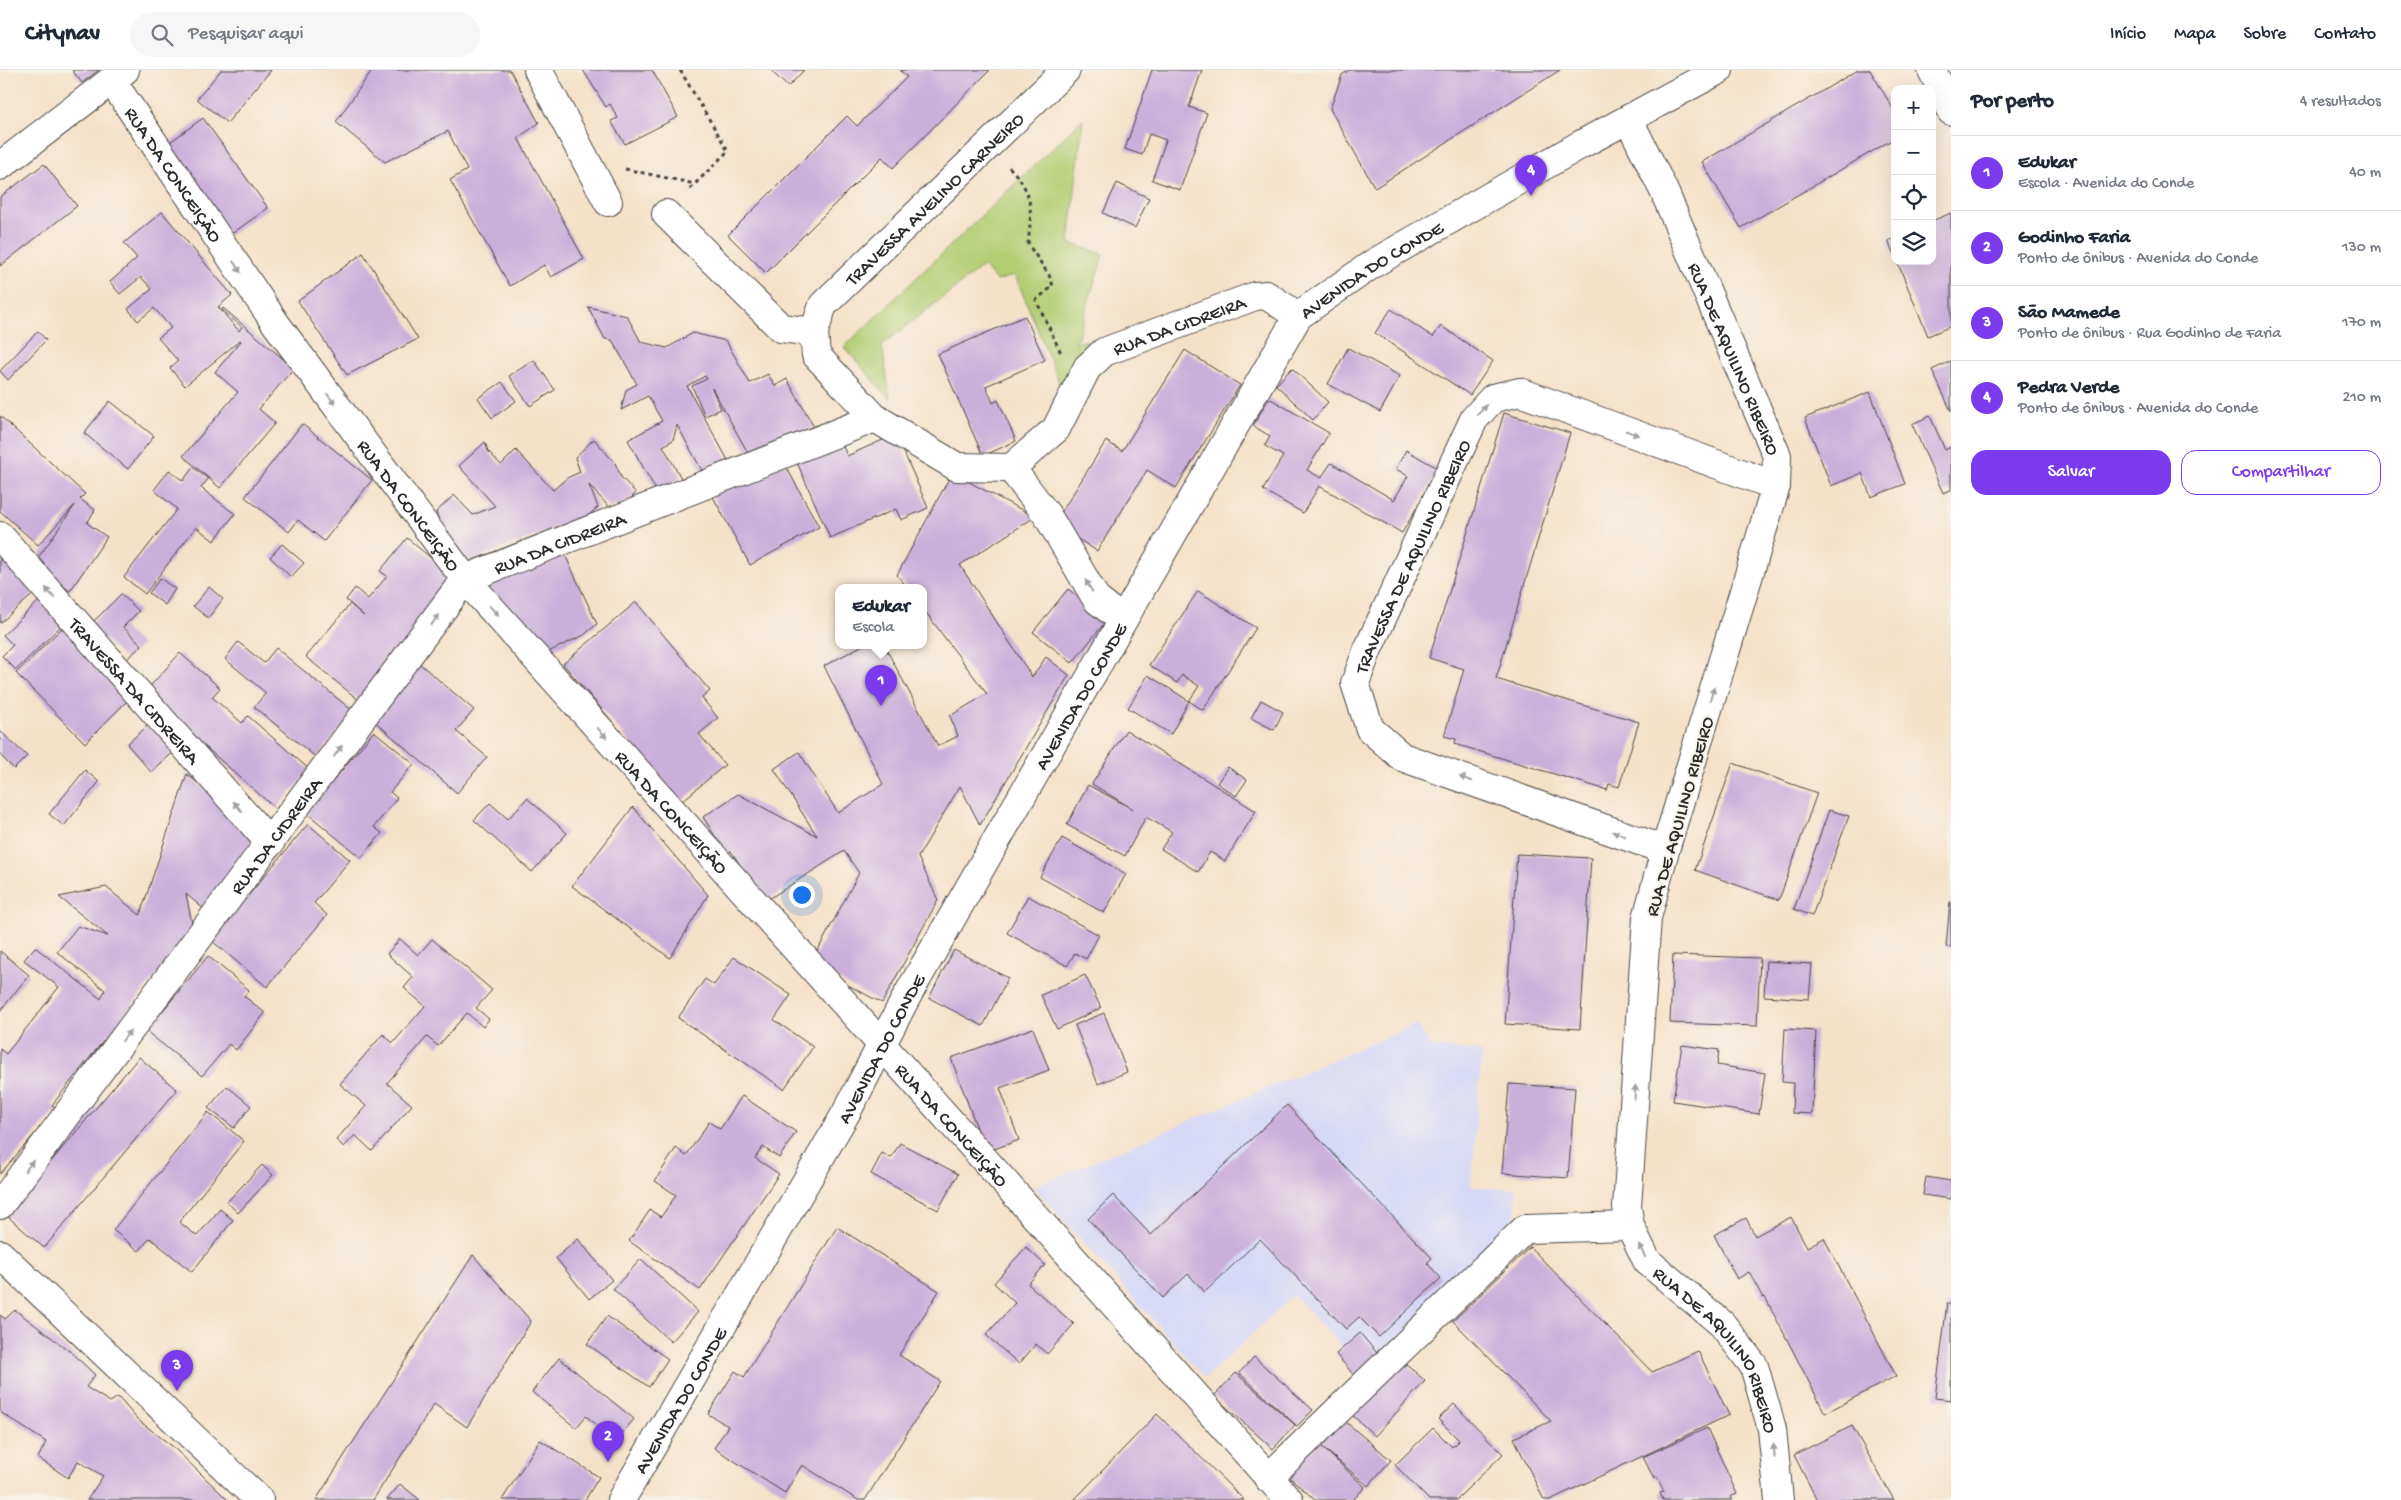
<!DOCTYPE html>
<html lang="pt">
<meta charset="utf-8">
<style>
:root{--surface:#fff;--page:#f6f6f7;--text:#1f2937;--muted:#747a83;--line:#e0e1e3;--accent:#7c3aed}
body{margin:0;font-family:"Gochi Hand",sans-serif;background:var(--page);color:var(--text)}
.controls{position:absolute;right:15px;top:15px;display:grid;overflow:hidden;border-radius:10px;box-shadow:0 5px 20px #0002}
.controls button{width:45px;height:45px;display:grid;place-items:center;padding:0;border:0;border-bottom:1px solid var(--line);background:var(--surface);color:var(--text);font:25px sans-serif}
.you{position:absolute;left:801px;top:824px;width:18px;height:18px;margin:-12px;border:4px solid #fff;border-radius:50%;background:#1a73e8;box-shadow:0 0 0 8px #1a73e833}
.badge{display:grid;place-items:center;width:32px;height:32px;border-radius:50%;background:var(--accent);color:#fff;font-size:16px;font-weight:700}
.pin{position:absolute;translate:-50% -41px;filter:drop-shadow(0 1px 2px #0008)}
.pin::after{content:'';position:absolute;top:26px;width:18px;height:15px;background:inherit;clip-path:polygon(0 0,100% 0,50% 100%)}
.popup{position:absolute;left:835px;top:514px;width:92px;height:65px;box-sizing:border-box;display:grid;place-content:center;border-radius:10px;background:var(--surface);filter:drop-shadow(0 1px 4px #0005);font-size:16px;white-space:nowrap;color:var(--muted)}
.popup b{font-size:19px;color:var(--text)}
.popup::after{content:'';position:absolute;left:50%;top:100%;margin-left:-10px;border:10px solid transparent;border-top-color:var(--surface)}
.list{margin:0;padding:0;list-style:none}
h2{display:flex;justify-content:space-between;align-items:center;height:65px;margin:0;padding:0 20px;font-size:21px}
h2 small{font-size:16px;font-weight:400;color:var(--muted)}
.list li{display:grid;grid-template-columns:32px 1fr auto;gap:15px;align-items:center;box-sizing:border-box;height:75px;padding:0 20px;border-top:1px solid var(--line)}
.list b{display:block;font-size:19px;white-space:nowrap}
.list p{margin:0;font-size:16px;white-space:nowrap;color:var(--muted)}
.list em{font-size:16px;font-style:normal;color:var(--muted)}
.actions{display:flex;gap:10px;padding:15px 20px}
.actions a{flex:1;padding:11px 0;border:1px solid var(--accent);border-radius:15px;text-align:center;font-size:18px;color:var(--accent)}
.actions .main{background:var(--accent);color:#fff}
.icon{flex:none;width:28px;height:28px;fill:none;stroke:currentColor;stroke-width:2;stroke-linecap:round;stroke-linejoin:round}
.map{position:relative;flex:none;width:1951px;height:1430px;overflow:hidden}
header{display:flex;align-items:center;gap:30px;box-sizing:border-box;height:70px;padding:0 25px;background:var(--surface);border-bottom:1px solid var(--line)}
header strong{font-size:24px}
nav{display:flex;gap:28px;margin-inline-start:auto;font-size:18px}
.search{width:350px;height:45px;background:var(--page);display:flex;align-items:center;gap:12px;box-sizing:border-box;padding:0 18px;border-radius:28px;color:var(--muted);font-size:19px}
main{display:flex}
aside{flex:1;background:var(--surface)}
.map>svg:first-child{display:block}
.built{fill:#d6d8f8}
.green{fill:#b3cd73;stroke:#6f7c4f}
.building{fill:#cbafdb}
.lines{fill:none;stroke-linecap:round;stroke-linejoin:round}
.minor-casing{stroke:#494643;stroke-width:30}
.major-casing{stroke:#494643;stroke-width:30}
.path{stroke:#494643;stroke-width:3;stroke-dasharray:4 4;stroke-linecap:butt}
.minor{stroke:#fff;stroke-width:28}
.major{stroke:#fff;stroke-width:28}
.oneway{fill:#a0a0a0}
.labels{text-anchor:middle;stroke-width:4;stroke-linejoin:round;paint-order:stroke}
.street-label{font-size:19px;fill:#2b2b2b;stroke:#f7f3e8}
</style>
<header>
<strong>Citynav</strong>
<div class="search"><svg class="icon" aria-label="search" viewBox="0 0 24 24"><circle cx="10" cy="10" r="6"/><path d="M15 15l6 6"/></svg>Pesquisar aqui</div>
<nav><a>Início</a><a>Mapa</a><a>Sobre</a><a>Contato</a></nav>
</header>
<main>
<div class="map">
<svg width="1951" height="1430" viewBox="0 0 1951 1430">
<rect width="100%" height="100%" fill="#f7f3e8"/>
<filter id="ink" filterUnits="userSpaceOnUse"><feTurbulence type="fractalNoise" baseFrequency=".02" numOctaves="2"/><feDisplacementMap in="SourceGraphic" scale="10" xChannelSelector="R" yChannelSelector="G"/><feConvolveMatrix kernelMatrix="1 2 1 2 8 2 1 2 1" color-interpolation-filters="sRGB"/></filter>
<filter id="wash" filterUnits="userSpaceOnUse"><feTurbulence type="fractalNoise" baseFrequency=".0096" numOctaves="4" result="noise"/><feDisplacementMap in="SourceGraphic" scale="20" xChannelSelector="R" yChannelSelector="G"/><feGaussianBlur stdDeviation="1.12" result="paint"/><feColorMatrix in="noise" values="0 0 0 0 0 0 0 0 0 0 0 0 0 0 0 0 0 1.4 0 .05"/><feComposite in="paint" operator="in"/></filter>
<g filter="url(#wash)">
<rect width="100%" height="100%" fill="#f5e1c8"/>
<path class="built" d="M1417,954L1431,977L1482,981L1471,1117L1517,1119L1514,1156L1366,1304L1294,1225L1205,1308L1034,1117Z"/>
<path class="green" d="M1083,49L1069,173L1103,184L1076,273L1089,270L1060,314L1015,205L997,211L983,196L882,275L890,329L844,277Z"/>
<g id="blocks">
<g class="building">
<path d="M72,0H99L82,13Z"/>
<path d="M221,0H271L227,53L197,29Z"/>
<path d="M372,0H510L539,53L518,68L584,189L551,207L544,195L510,216L450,110L467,100L448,61L385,92L336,52Z"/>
<path d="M583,0H652L678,47L625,74L611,51L618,48L610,34L606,37Z"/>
<path d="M770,0H804L788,17Z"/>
<path d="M900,0H990L893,98L882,87L766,203L728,165L847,46L857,56L907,7Z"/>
<path d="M1152,0H1202L1189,37L1207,43L1180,120L1152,110L1166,70L1149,64L1142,85L1125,79Z"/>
<path d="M1349,0H1560L1375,118L1330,39L1342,5Z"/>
<path d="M1858,0H1870L1895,42V68L1741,158L1702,92Z"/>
<path d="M203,48L268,138L230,165L166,75Z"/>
<path d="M44,94L77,136L0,196V127Z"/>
<path d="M1117,113L1149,128L1135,158L1103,143Z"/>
<path d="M162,142L232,225L218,237L239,261L242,257L222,240L223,238L294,298L259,339L275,353L220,418L183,386L238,322L215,302L241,271L240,270L185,316L170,298L178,291L158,268L171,258L154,238L138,251L128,239L152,219L141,207L120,224L110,212L137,188L124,173Z"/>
<path d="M1951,143V256L1928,266L1897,191H1932V151Z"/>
<path d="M1895,168V187L1888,171Z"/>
<path d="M363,183L418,269L347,305L298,231Z"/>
<path d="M588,237L627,246L641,272L667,278L693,263L726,271L750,313L768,304L775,316L787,309L814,357L753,392L712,318L721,339L705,346L692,316L707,309L705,306L687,316L729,392L705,406L677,355L673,370L663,376L681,408L657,422L628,370L662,351L648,326L621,340L626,320L637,314L612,270L605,269Z"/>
<path d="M1391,239L1433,267L1441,256L1493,291L1470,325L1375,263Z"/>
<path d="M1025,246L1045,290L986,316L993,333L998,330L1016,371L983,386L938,284Z"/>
<path d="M38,261L46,270L8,310L0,301Z"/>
<path d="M1348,278L1400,306L1380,342L1328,314Z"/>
<path d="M1185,280L1240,315L1176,418L1147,400L1097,481L1054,454L1106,371L1122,381Z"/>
<path d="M534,290L555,320L530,336L509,306Z"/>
<path d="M1951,291V341L1932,300Z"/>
<path d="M1292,298L1328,332L1313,350L1276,315Z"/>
<path d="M502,312L516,331L492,348L478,328Z"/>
<path d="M1870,322L1905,414L1871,427L1862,403L1831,416L1805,348Z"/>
<path d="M1269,328L1329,363L1307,400L1321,408L1331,393L1394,430L1408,406L1396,399L1406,380L1439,399L1402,463L1319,416L1303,443L1263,420L1283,386L1265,376L1270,366L1253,356Z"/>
<path d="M110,331L154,366L128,399L84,363Z"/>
<path d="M1504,343L1570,363L1496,609L1639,652L1619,717L1609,714L1607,720L1455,674L1456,669L1444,666L1464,599L1429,588Z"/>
<path d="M0,346L85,424L80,429L95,440L87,453L107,467L70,521L33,495L75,435L38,475L0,441Z"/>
<path d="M1930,346L1945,380L1951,377V420L1943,423L1912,354Z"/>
<path d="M302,354L372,410L324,471L298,450L289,462L245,427Z"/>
<path d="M896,364L928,438L901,450L896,439L830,468L796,390L841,371L847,386Z"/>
<path d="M594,369L615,393L621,407L636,423L628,431L610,438L589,415L598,437L589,445L468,492L446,469L436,442L454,425L473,445L495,436L459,396L485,372L488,381L501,395L516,380L553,420L567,408L580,402L575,387Z"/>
<path d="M781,387L819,457L750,495L712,425Z"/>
<path d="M193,397L208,409L201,418L235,444L214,471L196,457L145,524L124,507L177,439L154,420L169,400L183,411Z"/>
<path d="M952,403L1035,447L960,495L1032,607L1046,587L1069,605L980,755L960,716L918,787L938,830L882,933L810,895L859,803L844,781L764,832L731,781L727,785L703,747L738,724L817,766L774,699L799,682L838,743L883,714L824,596L863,575H884L938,676L958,666L950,646L987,624L924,540V517H907L897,505Z"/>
<path d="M407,468L456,509L360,631L306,587L350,534L364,546L346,530L355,518L368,529L387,506L380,501Z"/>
<path d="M282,474L304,493L291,507L270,487Z"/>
<path d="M0,478L37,521L0,553Z"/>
<path d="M562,478L597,554L584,565L546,583L484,512L515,485L529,501L546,485Z"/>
<path d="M160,508L175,519L165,535L149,523Z"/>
<path d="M209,517L223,529L208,548L193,536Z"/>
<path d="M1068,519L1107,550L1072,593L1033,562Z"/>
<path d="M1198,521L1256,558L1203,640L1189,631L1199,616L1182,605L1177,613L1149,595Z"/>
<path d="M121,524L139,541L123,557L142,575L126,590L90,555Z"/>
<path d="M44,526L67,550L16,600L2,586L13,575L3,565Z"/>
<path d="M636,532L710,621L702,628L718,648L699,664L725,695L681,732L563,594Z"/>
<path d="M63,557L131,627L85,673L16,603Z"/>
<path d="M238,572L264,593L276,578L354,642L317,688L254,637L266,623L225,589Z"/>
<path d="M180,583L220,618L212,627L242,653L248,646L310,700L276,739L144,623Z"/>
<path d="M420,594L474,640L456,661L487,687L457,723L372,649Z"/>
<path d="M1148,605L1189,631L1171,664L1128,638Z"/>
<path d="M1261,630L1283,642L1274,660L1251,648Z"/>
<path d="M153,651L177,679L151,702L127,674Z"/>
<path d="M1126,660L1256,741L1225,791L1210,782L1198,802L1161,779L1172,762L1146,747L1125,786L1067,755L1088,715L1133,739L1092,714Z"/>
<path d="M0,661L27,686L14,699L0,685Z"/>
<path d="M374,661L414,694L390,722L397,728L374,757L382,763L361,788L307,743Z"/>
<path d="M1733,693L1817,723L1779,830L1695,800Z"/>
<path d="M1228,697L1247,710L1236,726L1217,713Z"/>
<path d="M85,700L99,712L64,756L49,744Z"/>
<path d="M187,704L211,724L267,759L205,840L186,824L193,859L52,1035L57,1038L0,1104V979L6,984L59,917L24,890L35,877L101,929L105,920L57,882L78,856L108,866L59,827L106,817L140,845Z"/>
<path d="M527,728L567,763L532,802L474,750L490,733L508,749Z"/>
<path d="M633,737L708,825L670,888L572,816Z"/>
<path d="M1829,740L1849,746L1812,846L1794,839Z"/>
<path d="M308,754L350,790L314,833L327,845L267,917L211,870Z"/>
<path d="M1062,768L1126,804L1104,843L1040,807Z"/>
<path d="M1517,784L1591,788L1580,959L1505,954Z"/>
<path d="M1028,826L1099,865L1086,889L1075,883L1067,896L1007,863Z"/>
<path d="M1950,832H1951V877H1946Z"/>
<path d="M400,869L418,885L432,869L492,920L476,938L489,949L483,957L467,943L438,976L427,967L387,1013L412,1035L372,1081L355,1065L344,1077L336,1070L366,1036L340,1014L383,964L393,973L425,936L404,918L413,907L387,884Z"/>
<path d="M954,880L1008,908L983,956L929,928Z"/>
<path d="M0,881L29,905L0,941Z"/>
<path d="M1673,885L1760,888L1757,956L1670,953Z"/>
<path d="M208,886L249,920L244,926L265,943L236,980L229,974L202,1006L146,961Z"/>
<path d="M734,887L791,925L774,950L813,977L784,1019L678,948L705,909L714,915Z"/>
<path d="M1766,891L1812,894L1809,929L1764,926Z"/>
<path d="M1085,905L1101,938L1057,959L1041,925Z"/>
<path d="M1104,943L1127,1002L1098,1014L1075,955Z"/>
<path d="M1033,958L1049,1000L1000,1018L1019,1070L986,1082L951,988Z"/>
<path d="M1785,959L1816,961L1812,1044L1792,1043L1793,1013L1782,1012Z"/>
<path d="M1682,975L1719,980L1717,995L1765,1003L1759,1044L1673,1031Z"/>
<path d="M139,987L177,1020L44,1178L6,1145Z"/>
<path d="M1509,1014L1575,1018L1568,1108L1502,1103Z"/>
<path d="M227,1016L251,1036L234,1058L208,1038Z"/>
<path d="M742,1026L796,1062L779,1088L763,1077L755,1088L779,1104L700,1220L629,1171L650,1140L661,1147L676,1125L655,1111L676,1078L686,1086L709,1052L720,1059Z"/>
<path d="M1287,1035L1432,1188L1427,1193L1441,1208L1379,1267L1359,1247L1346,1259L1260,1169L1205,1222L1188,1204L1163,1228L1088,1149L1113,1125L1151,1165Z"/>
<path d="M208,1042L244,1071L179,1152L197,1166L220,1139L233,1150L192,1202L150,1168L139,1181L113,1160Z"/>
<path d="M900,1073L958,1104L938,1140L871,1104L882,1083L891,1088Z"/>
<path d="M262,1095L273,1105L238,1143L227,1132Z"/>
<path d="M1926,1107L1951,1111V1129L1923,1125Z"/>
<path d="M1791,1147L1807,1177L1824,1168L1896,1306L1825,1343L1765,1227L1763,1228L1749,1202L1737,1209L1714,1165L1746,1148L1755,1166Z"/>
<path d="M837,1157L939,1221L899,1285L940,1311L865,1430H858L802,1395L785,1423L714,1378L728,1356L708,1344L735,1301L744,1307Z"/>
<path d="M578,1169L612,1210L589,1229L556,1188Z"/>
<path d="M1026,1177L1045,1195L1028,1214L1074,1254L1047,1284L1036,1274L1019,1294L986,1265L1015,1233L994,1213Z"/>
<path d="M1530,1177L1652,1302L1698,1281L1729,1345L1550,1430H1544L1514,1368L1551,1351L1453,1251Z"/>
<path d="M473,1185L531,1251L467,1357L434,1334L373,1430H316Z"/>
<path d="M641,1189L698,1242L671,1272L613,1219Z"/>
<path d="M1947,1233L1951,1234V1330L1935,1328Z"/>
<path d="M15,1240L71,1282L95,1305L86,1317L110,1332L118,1327L138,1350L172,1376L228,1430H87L103,1406L78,1391L68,1408L38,1388L46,1372L0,1342V1245L5,1249Z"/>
<path d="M607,1246L668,1289L649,1317L587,1274Z"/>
<path d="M1360,1263L1381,1288L1357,1309L1336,1284Z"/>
<path d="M1254,1287L1313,1340L1297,1356L1239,1303Z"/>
<path d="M1399,1287L1425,1311L1375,1366L1349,1342Z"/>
<path d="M559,1288L634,1349L616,1371L586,1346L576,1358L532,1322Z"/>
<path d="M1236,1303L1295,1355L1273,1379L1214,1326Z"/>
<path d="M1454,1334L1503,1384L1456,1430H1429L1395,1395L1433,1358L1452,1377L1459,1370L1438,1349Z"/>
<path d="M1157,1344L1244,1430H1074Z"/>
<path d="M1340,1347L1391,1390L1368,1416L1322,1377L1365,1417L1353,1430H1315L1285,1403Z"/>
<path d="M1852,1356L1894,1430H1817L1794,1385Z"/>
<path d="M1707,1358L1737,1424L1730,1427L1732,1430H1663L1660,1423L1664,1422L1657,1407L1654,1409L1643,1387Z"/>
<path d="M540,1370L599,1407L585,1430H502Z"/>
<path d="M400,1414L420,1430H387Z"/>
</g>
</g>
</g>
<g filter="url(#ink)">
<use href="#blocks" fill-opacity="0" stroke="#494643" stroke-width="1"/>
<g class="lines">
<defs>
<g id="minor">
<path d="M538,0L608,132"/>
<path d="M1932,0L1951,41"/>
<path id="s1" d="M112,11L276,254L465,509L1289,1430"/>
<path id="s2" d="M1629,50L1664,121L1777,386L1776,416L1665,780L1647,848L1627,1137L1630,1156L1647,1191L1722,1254L1754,1296L1772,1359L1779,1430"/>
<path d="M0,96L125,0"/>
<path d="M666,144L781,258L814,262"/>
<path id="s3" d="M875,348L816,285L814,262L823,235L1066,0"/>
<path d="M1011,398L1047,445L1097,530L1123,550"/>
<path id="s4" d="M0,466L270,773"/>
<path id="s5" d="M1665,780L1402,687L1370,659L1355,613L1368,579L1474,349L1493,328L1520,322L1776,416"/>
<path id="s6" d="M0,1135L465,509L875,348L957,397L1011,398L1056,359L1087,298L1104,282L1255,226L1266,225L1298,246"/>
<path d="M1268,1408L1525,1159L1630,1156"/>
</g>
<g id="major">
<path d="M0,1184L259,1430"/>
<path id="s7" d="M621,1430L846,1043L907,926L1298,246L1374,193L1580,75L1719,0"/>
</g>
</defs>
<use href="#minor" class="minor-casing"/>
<use href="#major" class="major-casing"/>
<g class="path">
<path d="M680,0L728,81L687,122"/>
<path d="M1009,97C1034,122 1032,140 1028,174L1049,205L1053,216L1036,230L1061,283"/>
<path d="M625,99L695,114"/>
</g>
<use href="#minor" class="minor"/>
<use href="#major" class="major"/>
</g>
<defs><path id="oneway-solid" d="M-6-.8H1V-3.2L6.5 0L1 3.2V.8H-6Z" transform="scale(1.25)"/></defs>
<g class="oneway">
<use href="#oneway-solid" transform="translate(237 197) rotate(56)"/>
<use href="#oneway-solid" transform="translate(331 329) rotate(53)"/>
<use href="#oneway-solid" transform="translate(1482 340) rotate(-47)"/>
<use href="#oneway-solid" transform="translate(1632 363) rotate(20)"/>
<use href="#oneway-solid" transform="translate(1089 516) rotate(-121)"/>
<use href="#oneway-solid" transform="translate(50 523) rotate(-131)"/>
<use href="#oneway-solid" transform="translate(494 541) rotate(48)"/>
<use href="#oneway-solid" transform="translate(435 550) rotate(-54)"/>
<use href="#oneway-solid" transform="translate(1712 624) rotate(-73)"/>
<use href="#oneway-solid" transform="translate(602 663) rotate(48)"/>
<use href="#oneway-solid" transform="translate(338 681) rotate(-54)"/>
<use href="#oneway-solid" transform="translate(1466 709) rotate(-160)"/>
<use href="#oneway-solid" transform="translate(238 737) rotate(-131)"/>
<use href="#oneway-solid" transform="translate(1619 764) rotate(-160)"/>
<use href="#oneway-solid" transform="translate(126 966) rotate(-53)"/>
<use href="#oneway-solid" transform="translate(1635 1022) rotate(-86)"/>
<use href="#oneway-solid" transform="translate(29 1096) rotate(-53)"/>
<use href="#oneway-solid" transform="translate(1642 1181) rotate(-117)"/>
<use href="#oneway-solid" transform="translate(1774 1381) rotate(-95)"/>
</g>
</g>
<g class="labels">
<g class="street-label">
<text dy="7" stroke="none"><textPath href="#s1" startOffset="112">RUA DA CONCEIÇÃO</textPath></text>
<text dy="7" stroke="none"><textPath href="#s3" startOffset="292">TRAVESSA AVELINO CARNEIRO</textPath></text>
<text dy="7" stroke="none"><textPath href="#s7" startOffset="1451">AVENIDA DO CONDE</textPath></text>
<text dy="7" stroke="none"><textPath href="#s6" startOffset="1601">RUA DA CIDREIRA</textPath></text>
<text dy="7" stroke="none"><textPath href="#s2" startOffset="261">RUA DE AQUILINO RIBEIRO</textPath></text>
<text dy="7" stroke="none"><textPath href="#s1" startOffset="518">RUA DA CONCEIÇÃO</textPath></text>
<text dy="7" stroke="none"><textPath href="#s6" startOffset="881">RUA DA CIDREIRA</textPath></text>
<text dy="7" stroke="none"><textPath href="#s5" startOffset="509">TRAVESSA DE AQUILINO RIBEIRO</textPath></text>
<text dy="7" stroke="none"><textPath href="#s4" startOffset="205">TRAVESSA DA CIDREIRA</textPath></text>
<text dy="7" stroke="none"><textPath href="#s7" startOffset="926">AVENIDA DO CONDE</textPath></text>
<text dy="7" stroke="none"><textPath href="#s1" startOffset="922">RUA DA CONCEIÇÃO</textPath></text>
<text transform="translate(1678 746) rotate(-74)" y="7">RUA DE AQUILINO RIBEIRO</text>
<text dy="7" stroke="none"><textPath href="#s6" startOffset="461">RUA DA CIDREIRA</textPath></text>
<text dy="7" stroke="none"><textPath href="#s7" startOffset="521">AVENIDA DO CONDE</textPath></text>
<text dy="7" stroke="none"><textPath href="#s1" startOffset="1342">RUA DA CONCEIÇÃO</textPath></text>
<text dy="7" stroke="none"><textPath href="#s2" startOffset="1312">RUA DE AQUILINO RIBEIRO</textPath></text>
<text dy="7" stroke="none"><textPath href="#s7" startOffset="116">AVENIDA DO CONDE</textPath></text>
</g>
</g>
</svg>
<div class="controls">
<button>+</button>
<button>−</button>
<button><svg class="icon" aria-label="locate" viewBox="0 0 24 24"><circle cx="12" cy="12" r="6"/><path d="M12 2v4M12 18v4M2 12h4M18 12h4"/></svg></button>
<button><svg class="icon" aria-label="layers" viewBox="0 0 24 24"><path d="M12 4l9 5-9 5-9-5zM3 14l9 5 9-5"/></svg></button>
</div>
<div class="you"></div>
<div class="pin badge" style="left:881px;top:636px">1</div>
<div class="popup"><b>Edukar</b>Escola</div>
<div class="pin badge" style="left:608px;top:1392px">2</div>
<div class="pin badge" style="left:177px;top:1321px">3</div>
<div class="pin badge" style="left:1531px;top:126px">4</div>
</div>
<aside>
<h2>Por perto<small>4 resultados</small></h2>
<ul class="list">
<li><span class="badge">1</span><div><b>Edukar</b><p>Escola · Avenida do Conde</p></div><em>40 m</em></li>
<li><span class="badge">2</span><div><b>Godinho Faria</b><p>Ponto de ônibus · Avenida do Conde</p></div><em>130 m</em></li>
<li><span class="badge">3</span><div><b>São Mamede</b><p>Ponto de ônibus · Rua Godinho de Faria</p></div><em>170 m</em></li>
<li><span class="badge">4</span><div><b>Pedra Verde</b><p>Ponto de ônibus · Avenida do Conde</p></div><em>210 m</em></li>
</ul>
<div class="actions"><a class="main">Salvar</a><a>Compartilhar</a></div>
</aside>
</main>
